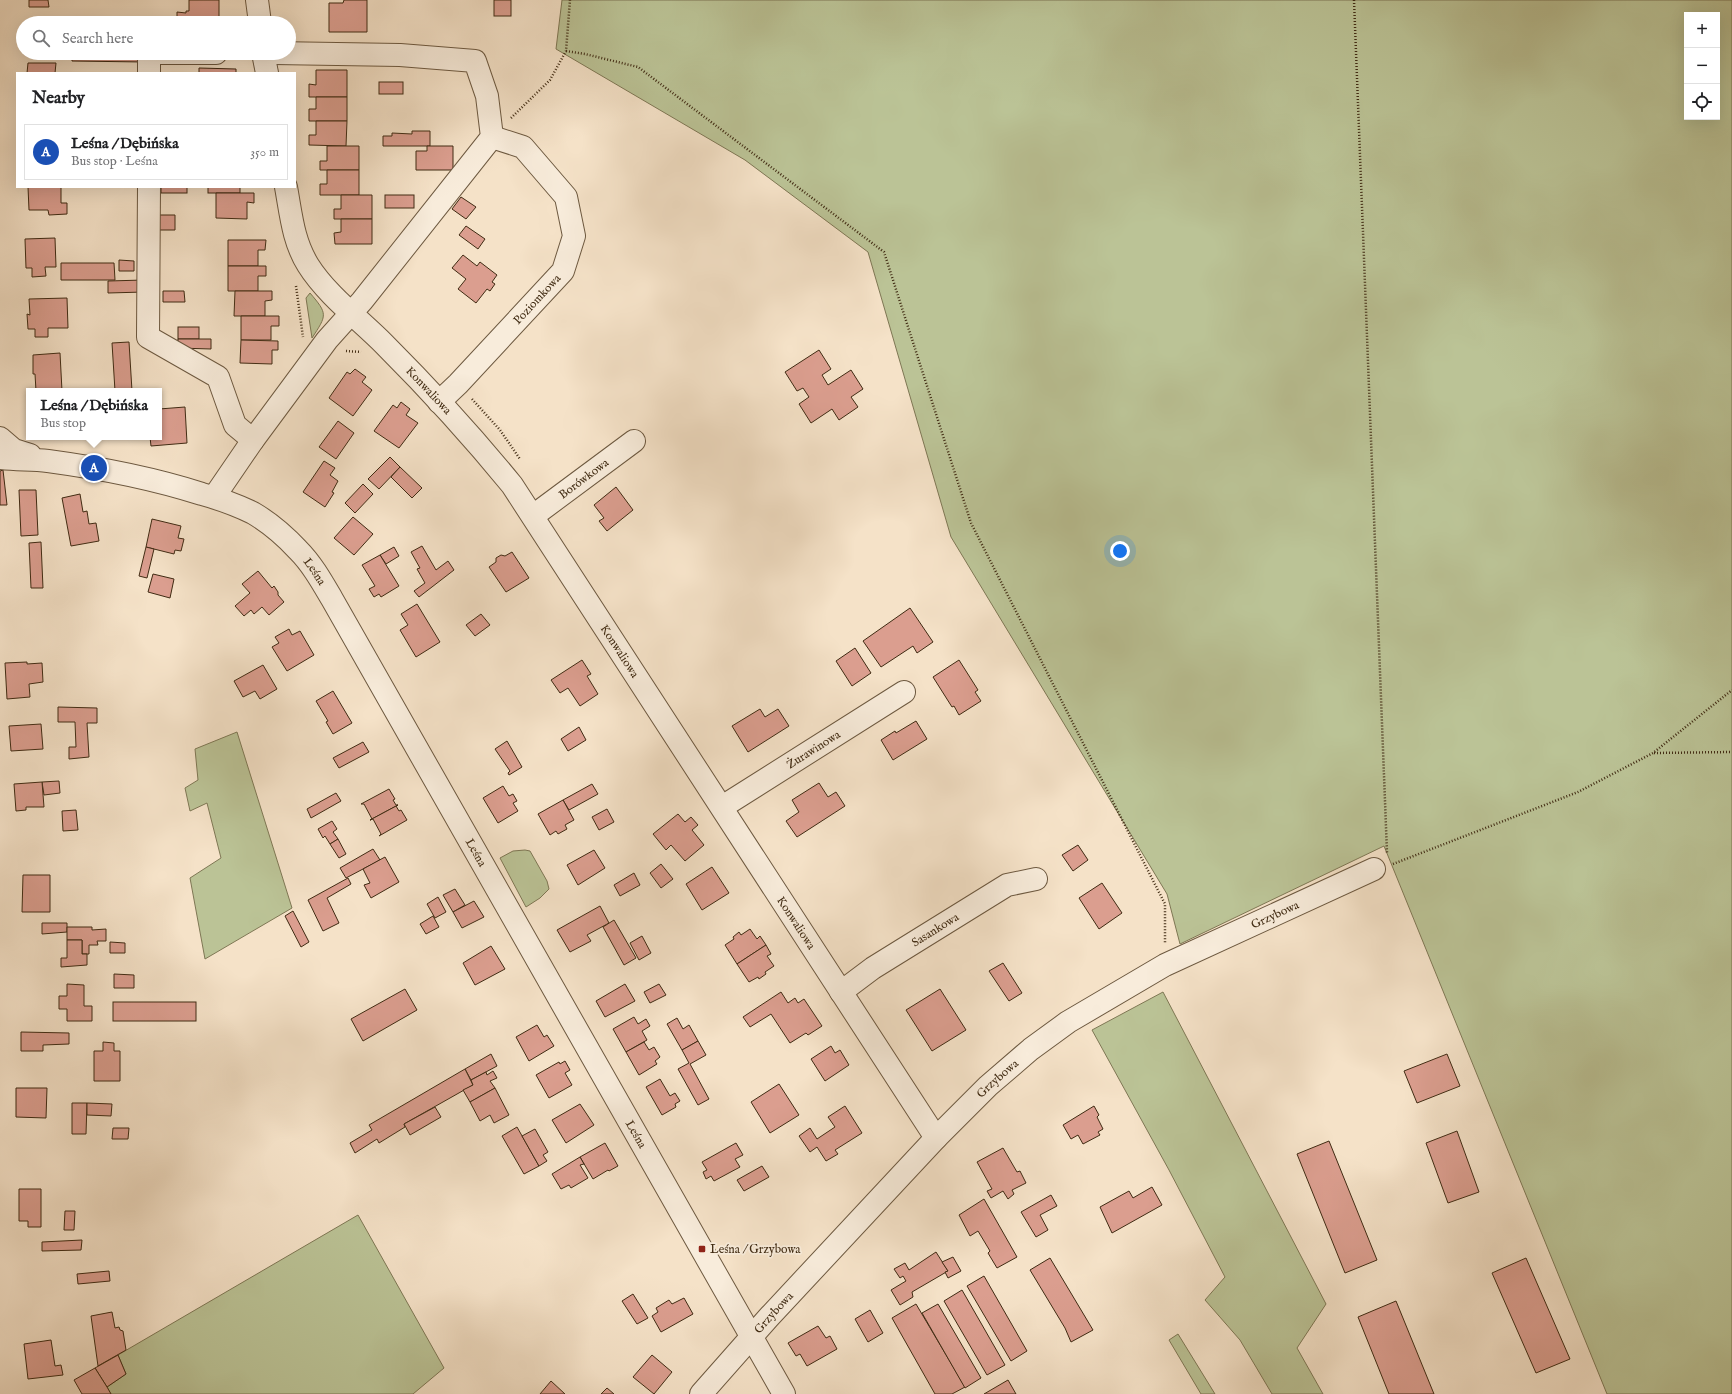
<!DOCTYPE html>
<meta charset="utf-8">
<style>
:root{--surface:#fff;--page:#f2f2f2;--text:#202124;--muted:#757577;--line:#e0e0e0;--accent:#b45309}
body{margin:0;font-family:"IM FELL English",serif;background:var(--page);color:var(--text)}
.controls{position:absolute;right:12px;top:12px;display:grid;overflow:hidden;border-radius:0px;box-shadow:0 4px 16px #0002}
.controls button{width:36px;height:36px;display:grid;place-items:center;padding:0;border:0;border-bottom:1px solid var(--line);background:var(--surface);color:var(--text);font:20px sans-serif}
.you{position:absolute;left:1120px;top:551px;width:14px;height:14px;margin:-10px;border:3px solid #fff;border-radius:50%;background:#1a73e8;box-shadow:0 0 0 6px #1a73e833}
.badge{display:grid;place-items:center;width:26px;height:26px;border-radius:50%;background:var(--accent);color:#fff;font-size:13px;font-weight:700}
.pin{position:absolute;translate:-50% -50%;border:2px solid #fff;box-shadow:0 1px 4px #0006}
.popup{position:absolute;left:26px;top:388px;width:136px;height:52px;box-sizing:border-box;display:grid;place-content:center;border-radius:0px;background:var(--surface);filter:drop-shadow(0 1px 3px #0005);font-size:13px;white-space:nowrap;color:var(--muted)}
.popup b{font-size:15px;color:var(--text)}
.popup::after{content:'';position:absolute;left:50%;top:100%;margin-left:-8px;border:8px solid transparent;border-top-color:var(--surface)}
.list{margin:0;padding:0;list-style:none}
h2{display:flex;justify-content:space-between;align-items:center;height:52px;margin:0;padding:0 16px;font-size:17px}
h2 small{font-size:13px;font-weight:400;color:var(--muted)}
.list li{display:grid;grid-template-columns:26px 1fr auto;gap:12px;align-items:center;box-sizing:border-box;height:56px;margin:0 8px 8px;padding:0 8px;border:1px solid var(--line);border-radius:0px}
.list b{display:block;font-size:15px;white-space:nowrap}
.list p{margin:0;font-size:13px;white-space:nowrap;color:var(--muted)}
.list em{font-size:13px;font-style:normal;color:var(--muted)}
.icon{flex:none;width:22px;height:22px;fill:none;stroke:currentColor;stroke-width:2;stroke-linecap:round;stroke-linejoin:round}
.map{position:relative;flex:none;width:1732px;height:1394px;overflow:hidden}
.search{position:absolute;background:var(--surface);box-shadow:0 4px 16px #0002;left:16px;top:16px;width:280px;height:44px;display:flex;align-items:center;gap:10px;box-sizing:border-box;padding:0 14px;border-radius:22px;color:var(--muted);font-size:15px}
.panel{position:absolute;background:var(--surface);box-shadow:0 4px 16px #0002;left:16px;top:72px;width:280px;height:116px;border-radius:0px}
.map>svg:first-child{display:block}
.green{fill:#bbc396;stroke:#7e7754;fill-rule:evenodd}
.building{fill:#db9e8f;stroke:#402b13}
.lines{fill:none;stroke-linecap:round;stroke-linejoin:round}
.minor-casing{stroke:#6d5940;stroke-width:24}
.path{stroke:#402b13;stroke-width:2.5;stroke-dasharray:1 2;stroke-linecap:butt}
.minor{stroke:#f8ecdb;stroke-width:22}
.poi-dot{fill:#8f2418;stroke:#f8ecdb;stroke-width:1.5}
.labels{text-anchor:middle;stroke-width:3.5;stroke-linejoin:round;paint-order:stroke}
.street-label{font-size:12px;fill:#402b13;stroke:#f8ecdb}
.poi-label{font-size:12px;fill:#402b13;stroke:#f8ecdb;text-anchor:start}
</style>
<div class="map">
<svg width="1732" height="1394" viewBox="0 0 1732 1394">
<rect width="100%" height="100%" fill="#f5e2c8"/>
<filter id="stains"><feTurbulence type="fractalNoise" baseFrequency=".005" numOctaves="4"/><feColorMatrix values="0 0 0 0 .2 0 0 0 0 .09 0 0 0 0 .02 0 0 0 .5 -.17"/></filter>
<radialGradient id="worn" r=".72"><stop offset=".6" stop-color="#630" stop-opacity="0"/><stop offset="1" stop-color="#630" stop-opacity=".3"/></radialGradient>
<g class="green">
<path d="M562,0H1732V1394H1607L1384,846L1180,944L1167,894L951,537L868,252L745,160L556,49ZM1687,15H1717V117H1687Z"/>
<path d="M310,293C328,314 327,315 312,338L306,298Z"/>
<path d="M237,732L292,908L205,959L190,878L221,858L207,803L190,811L185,788L198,780L195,749Z"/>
<path d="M525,850L530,851L547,881L549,889L540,898L526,907L500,858L513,851Z"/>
<path d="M1163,992L1326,1304L1297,1348L1323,1394H1272L1240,1340L1205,1300L1225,1277L1169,1170L1092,1030Z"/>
<path d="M358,1215L444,1368L413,1394H111L107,1387L126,1374L118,1355Z"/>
<path d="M1178,1334L1215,1394H1201L1169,1340Z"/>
</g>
<g class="building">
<path d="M29,0H48L49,7H29Z"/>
<path d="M189,0H219V18H229L228,23H177V12L186,13V11H189Z"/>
<path d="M344,0H367V32H329V3H343Z"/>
<rect x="494" y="0" width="17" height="16"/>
<path d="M72,53H144V62L72,61Z"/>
<path d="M28,63H56L55,73H27Z"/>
<path d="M199,68L236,69V73H199Z"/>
<path d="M316,70H347V97H309V84L316,85Z"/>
<rect x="379" y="82" width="24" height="12"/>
<path d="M316,97H347V121H309V109H316Z"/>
<path d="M316,121H347L346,146L309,145V135H316Z"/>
<path d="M412,131H430V146H383V136H392V133L412,134Z"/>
<path d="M327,146H359V170H320V161H327Z"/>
<path d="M427,146H453V170H416V151H427Z"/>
<path d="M327,170H359V195H320V184H327Z"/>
<path d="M28,187H61V203H67V214L49,215L48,210H29Z"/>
<rect x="161" y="187" width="26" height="6"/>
<rect x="208" y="187" width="32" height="6"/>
<path d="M216,193H254V203L247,202V219L216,218Z"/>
<path d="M341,195H372V219H334V209H341Z"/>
<rect x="385" y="195" width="29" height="13"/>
<path d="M461,197L476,207L466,219L452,209Z"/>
<path d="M155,215H175V230H154Z"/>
<path d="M341,219H372V244H335L334,233L341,232Z"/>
<path d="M466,226L485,239L478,249L459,235Z"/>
<path d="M55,238L56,267H45L46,276L32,277V268H26L25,239Z"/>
<path d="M228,240H266L265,250H258V266H228Z"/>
<path d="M463,255L477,266L480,262L497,275L492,282L495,284L490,291L487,289L476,303L458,289L466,279L452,268Z"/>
<path d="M119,260L134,261V271H119Z"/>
<path d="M61,263H114L115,280H61Z"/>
<path d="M228,266H266V276H258V291H228Z"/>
<path d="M144,280V292L108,293V281Z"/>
<path d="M163,291H184L185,302H163Z"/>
<path d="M235,291H272V300L265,301V316H234Z"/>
<path d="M67,298L68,328H48V337H35V329H28L27,314L30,315L29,299Z"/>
<path d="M241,316H279V326H271V340H241Z"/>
<rect x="178" y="327" width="21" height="12"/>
<path d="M178,339H211V349L178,348Z"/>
<path d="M241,340L278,341V350H272V364L240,363Z"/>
<path d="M129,342L132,391H115L112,343Z"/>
<path d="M819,350L831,369L822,375L828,385L851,370L863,389L851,397L858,407L839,420L832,409L811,423L799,404L809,397L803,388L797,391L785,372Z"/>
<path d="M60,353L62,391H36L35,374H33V355Z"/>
<path d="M355,369L366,377L362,382L372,390L353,416L329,398L347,372L350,374Z"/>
<path d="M401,402L410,409L406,415L418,423L399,448L374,431L393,405L397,408Z"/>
<path d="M185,407L187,443L151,446L150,437H159V409Z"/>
<path d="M338,421L354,433L336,459L319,447Z"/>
<path d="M390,457L400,467L379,489L368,479Z"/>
<path d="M324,461L335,468L330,475L338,481L332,492L334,493L325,507L303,492Z"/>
<path d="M400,467L422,488L412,498L391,477Z"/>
<path d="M3,470L7,505H0V471Z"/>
<path d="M363,484L373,494L355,513L345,503Z"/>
<path d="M616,487L633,510L607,531L599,521L604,518L594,505Z"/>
<path d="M19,490H36L38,535L21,536Z"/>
<path d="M80,494L83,512L87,511L89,524L96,523L99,541L71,546L62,498Z"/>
<path d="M353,517L373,534L354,555L334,538Z"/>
<path d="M152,519L181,526L178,538L184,539L181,551L175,550L174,554L146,547Z"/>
<path d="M41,542L43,588H31L29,543Z"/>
<path d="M422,546L436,570L448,561L454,570L419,597L414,591L425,583L417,569L420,568L411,552Z"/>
<path d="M146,547L154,549L147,578L139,576Z"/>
<path d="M394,547L399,556L386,564L380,555Z"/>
<path d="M512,552L529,578L506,592L489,567L496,562V558L501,555L505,556Z"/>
<path d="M380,555L399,586L381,597L379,594L374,597L369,589L375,586L362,565Z"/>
<path d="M258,571L272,588L274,586L278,592V595L284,602L269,615L262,607L254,614L251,610L244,616L235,606L250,593L242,584Z"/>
<path d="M153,574L174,579L170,598L148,592Z"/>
<path d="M417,604L440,642L416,657L400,630L408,625L401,614Z"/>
<path d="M910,608L933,642L917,653L913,646L881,667L863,641Z"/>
<path d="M481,614L490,625L475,636L466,625Z"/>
<path d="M289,629L292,635L300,631L314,655L287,671L272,647L279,643L275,637Z"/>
<path d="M855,648L871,673L852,686L836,661Z"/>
<path d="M582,660L591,674L587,676L598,694L580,706L568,688L560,693L551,680Z"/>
<path d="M959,660L978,690L975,692L981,701L959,715L954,706L952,707L933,677Z"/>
<path d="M27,662V664L42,663L43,682L29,684L30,697L7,699L5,663Z"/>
<path d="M263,665L277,689L260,699L255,691L243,697L234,681Z"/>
<path d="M333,691L352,723L333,734L326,722L328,721L316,701Z"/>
<path d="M58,707L97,708V723H87L89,757L69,759V747H76L75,722H58Z"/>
<path d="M760,709L765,717L778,709L789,726L748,752L732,726Z"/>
<path d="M916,721L927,739L893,760L881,740L895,731L896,733Z"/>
<path d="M41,724L43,749L11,751L9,726Z"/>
<path d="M579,727L586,740L568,751L561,739Z"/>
<path d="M507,741L522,767L509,775L508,773L510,771L495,749Z"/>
<path d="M363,742L369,752L339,768L333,758Z"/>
<path d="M59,781L60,793L44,795L42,782Z"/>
<path d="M42,782L44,807H26V810L16,811L14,784Z"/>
<path d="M819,783L828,797L836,792L845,806L797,837L786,821L799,812L792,800Z"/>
<path d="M592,784L598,794L569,810L563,800Z"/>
<path d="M503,786L509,796L513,794L517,801L513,803L518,811L498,823L483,798Z"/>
<path d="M389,789L395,799L393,800L396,805H398L370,820L372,819L364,804H361Z"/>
<path d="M336,793L341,801L311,818L307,809Z"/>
<path d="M563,800L574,820L565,825L567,829L558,834L556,831L550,835L538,814Z"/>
<path d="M398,805L396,806L399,811L401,810L407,820L379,836L381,834L373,819L370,820Z"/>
<path d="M607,809L614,822L599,830L592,817Z"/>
<path d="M76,810L78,830L63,831L62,811Z"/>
<path d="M678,814L685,822L691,817L698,825L692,830L704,845L685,861L671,845L666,850L653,834Z"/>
<path d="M332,821L337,829L333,832L338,839L330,844L325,836L323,838L318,829Z"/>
<path d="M338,839L346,854L339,858L330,844Z"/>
<path d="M1078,845L1088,860L1073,871L1062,855Z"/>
<path d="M373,849L380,860L346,878L340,868Z"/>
<path d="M594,850L605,868L578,885L567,865Z"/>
<path d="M385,857L399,882L371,898L364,885L370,883L363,869Z"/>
<path d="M661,864L673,879L661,888L650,873Z"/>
<path d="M712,867L729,893L702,910L686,884Z"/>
<path d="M634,873L640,885L620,896L614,885Z"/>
<path d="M23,875H50V912H22Z"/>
<path d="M348,878L351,884L327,898L339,923L323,931L308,900Z"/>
<path d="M1102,883L1122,913L1099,929L1079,898Z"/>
<path d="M455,889L465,905L453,912L443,895Z"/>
<path d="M438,897L446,912L435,918L427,904Z"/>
<path d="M474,901L484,917L462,928L453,912Z"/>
<path d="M600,906L609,923L587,935L591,941L570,952L557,930Z"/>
<path d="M293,911L309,942L301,947L285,916Z"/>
<path d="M433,916L439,927L426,934L420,924Z"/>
<path d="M614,920L636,958L624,965L603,927Z"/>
<path d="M42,923H67V932L42,934Z"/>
<path d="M67,927H92V930L106,929V941H97L98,945H89V954H82V940H67Z"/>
<path d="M750,929L757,939L760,936L766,945L737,964L725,945L734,939L733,937L739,932L741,935Z"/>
<path d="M642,936L651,953L639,960L630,943Z"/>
<path d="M67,940H82V954H87V965L61,967V958H67Z"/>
<path d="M110,942L125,943V953H110Z"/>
<path d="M766,945L771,954L767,956L774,966L765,972L766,974L759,979L758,977L749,982L737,964Z"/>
<path d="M491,946L505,969L475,985L463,963Z"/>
<path d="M1003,963L1022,993L1009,1001L989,971Z"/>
<path d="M114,974L134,975V988H114Z"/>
<path d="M67,984L84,985V1006H92V1021H67V1009H59V996H67Z"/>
<path d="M625,984L635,1001L605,1017L596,1001Z"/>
<path d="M659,984L666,995L650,1003L644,992Z"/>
<path d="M405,989L417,1010L363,1041L351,1019Z"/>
<path d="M940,989L966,1030L932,1051L906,1010Z"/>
<path d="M781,992L788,1003L795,998L798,1003L804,999L822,1026L808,1035L806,1033L790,1043L771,1014L750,1027L743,1017Z"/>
<rect x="113" y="1002" width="83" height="19"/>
<path d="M634,1017L638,1024L646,1019L650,1026L642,1031L647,1040L626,1052L613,1029Z"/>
<path d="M677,1018L683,1029L689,1025L698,1041L682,1050L667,1024Z"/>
<path d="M537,1025L544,1037L547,1035L554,1046L529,1061L516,1037Z"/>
<path d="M21,1032L69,1033V1044L43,1045V1051H21Z"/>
<path d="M698,1041L706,1055L690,1064L709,1099L698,1105L678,1069L689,1063L682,1050Z"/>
<path d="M103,1042L114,1043V1051H120V1081H94V1051H103Z"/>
<path d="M644,1042L649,1050L654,1047L660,1057L655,1061L657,1064L639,1075L626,1052Z"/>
<path d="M831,1046L835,1053L840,1050L849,1065L825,1081L811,1059Z"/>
<path d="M491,1054L497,1066L471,1080L465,1069Z"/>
<path d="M1447,1054L1460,1086L1417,1103L1404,1071Z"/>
<path d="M565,1061L570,1070L565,1073L572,1085L549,1098L536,1075L559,1062L560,1064Z"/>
<path d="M465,1069L473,1085L404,1124L405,1127L379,1143L377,1139L355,1153L350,1143L372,1130L369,1125Z"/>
<path d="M493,1071L497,1078L490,1081L495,1088L470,1102L463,1090L473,1085L471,1080L486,1072L487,1075Z"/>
<path d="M660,1079L670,1096L675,1093L680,1101L675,1104L676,1107L662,1115L646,1087Z"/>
<path d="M779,1084L799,1115L770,1133L751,1102Z"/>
<path d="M16,1088H47L46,1118L16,1117Z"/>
<path d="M495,1088L509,1115L494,1123L490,1115L480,1121L470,1102Z"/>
<path d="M72,1103H87L86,1134H72Z"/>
<path d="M87,1103L112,1104L111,1116L87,1115Z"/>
<path d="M580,1104L594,1125L566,1143L552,1120Z"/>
<path d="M845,1106L862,1133L835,1150L838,1154L826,1161L817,1147L810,1152L799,1136L810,1128L817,1139L835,1127L828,1117Z"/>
<path d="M1094,1106L1099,1115L1097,1117L1103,1129L1098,1132L1100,1135L1083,1144L1078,1135L1071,1139L1063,1125Z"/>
<path d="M435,1107L441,1117L410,1135L404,1124Z"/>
<path d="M517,1127L539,1166L524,1174L502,1136Z"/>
<path d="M113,1128H129L128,1139H112Z"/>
<path d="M535,1129L548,1152L543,1155L547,1161L539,1166L522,1136Z"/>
<path d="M1457,1131L1479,1192L1448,1203L1426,1143Z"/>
<path d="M1329,1141L1377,1260L1345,1273L1297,1154Z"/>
<path d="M605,1143L618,1166L609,1171L608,1170L593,1179L580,1157Z"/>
<path d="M736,1143L743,1155L735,1159L740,1167L714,1181L711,1176L706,1179L703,1172L707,1170L702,1162Z"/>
<path d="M1003,1148L1017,1172L1020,1171L1026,1183L1012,1190L1014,1194L1008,1199L1003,1191L991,1198L987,1191L992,1189L977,1162Z"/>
<path d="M580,1157L584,1164L580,1165L588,1178L571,1188L569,1185L561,1189L552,1174Z"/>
<path d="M762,1166L769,1177L744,1191L737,1180Z"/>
<path d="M1152,1187L1162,1205L1112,1233L1100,1207L1129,1191L1133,1198Z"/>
<path d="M19,1189H41V1227H28V1221H19Z"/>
<path d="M1051,1195L1057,1206L1040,1215L1048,1230L1036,1237L1021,1212Z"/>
<path d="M984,1199L1017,1257L997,1268L988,1253L990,1251L978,1231L970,1236L959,1215Z"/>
<path d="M65,1211H75L74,1230H64Z"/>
<path d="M82,1240L81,1250L42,1251V1242Z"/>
<path d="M936,1252L948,1271L912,1292L913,1297L900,1305L891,1290L906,1281L903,1276L900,1278L894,1269L905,1263L909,1270Z"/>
<path d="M953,1257L961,1271L948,1278L945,1272L948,1271L942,1262Z"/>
<path d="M1050,1258L1093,1330L1071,1342L1065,1328L1030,1270Z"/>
<path d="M1526,1258L1570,1359L1536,1373L1492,1273Z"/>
<path d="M109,1271L110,1281L78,1284L77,1274Z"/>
<path d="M984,1276L1027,1351L1011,1361L967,1286Z"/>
<path d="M962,1290L1005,1365L987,1375L944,1301Z"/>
<path d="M633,1294L648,1318L637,1324L622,1301Z"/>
<path d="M684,1298L693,1314L661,1332L652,1316L658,1312L656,1308L669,1300L672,1304Z"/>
<path d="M1396,1301L1434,1394H1389L1358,1317Z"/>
<path d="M916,1304L965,1387L952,1394H935L892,1318Z"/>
<path d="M938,1304L981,1378L965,1388L922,1313Z"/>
<path d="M870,1310L883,1333L868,1342L855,1319Z"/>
<path d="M112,1312L115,1328L119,1327L120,1330L123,1331L126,1350L98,1366L91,1316Z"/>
<path d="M818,1326L826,1338L830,1336L837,1349L807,1366L800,1354L796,1356L788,1343Z"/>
<path d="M51,1340L55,1366L61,1365L63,1375L28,1379L24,1344Z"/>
<path d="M118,1355L126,1374L107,1387L95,1368Z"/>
<path d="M652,1355L672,1372L654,1394L633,1377Z"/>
<path d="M95,1368L107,1387L111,1394H82L74,1380Z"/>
<path d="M1008,1380L1016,1394H984Z"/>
<path d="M551,1381L565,1394H540Z"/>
<path d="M607,1388L614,1394H601Z"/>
</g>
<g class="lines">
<defs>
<g id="minor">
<path d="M257,0L260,23"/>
<path d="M263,53L267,73"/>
<path d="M149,73V53H216"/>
<path d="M149,187L148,337L218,377L235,425L253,440"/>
<path id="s1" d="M286,187C291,214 293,241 308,265C326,294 360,320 384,344C429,389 472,436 512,485L936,1138"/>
<path id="s2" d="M439,402L458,384L563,271L574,236L566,197L523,147L492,137"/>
<path d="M0,438L14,450L30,455"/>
<path id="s3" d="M0,458C16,460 32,459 48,461C100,468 152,478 202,494C220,499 237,505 253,513C270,523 285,536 298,550C312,564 322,582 332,599L784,1394"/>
<path d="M214,497L253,440L327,340L362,301L492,137L487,96L475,61L400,55L274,53"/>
<path id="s4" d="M533,516L634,441"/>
<path id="s5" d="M722,807L904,692"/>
<path id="s6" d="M841,992L873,968L1007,885L1036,879"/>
<path id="s7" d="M701,1394L769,1317L936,1138L988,1086L1031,1049L1068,1022L1165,965L1374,869"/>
</g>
</defs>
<use href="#minor" class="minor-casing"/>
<g class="path">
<path d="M1354,0L1387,853"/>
<path d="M566,51L585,54L638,67L884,252L971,523L1165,904V943"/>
<path d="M511,118L550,80L566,51L570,0"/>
<path d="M296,286L303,337"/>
<path d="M346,351L361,352"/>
<path d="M472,399L500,430L520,459"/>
<path d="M1654,753L1732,752"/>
<path d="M1393,864L1578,792L1653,753L1732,690"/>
</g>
<use href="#minor" class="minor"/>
</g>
<rect class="poi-dot" x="698" y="1245" width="8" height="8" rx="2"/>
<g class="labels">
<g class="street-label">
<text dy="4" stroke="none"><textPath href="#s2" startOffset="142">Poziomkowa</textPath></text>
<text dy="4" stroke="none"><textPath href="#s1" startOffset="256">Konwaliowa</textPath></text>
<text dy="4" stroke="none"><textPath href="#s4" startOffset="63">Borówkowa</textPath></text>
<text dy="4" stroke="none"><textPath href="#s3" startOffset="346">Leśna</textPath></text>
<text dy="4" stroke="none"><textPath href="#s1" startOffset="580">Konwaliowa</textPath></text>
<text dy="4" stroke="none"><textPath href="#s5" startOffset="108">Żurawinowa</textPath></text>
<text dy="4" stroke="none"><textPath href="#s3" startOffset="670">Leśna</textPath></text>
<text dy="4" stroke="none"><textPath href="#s7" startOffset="757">Grzybowa</textPath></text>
<text dy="4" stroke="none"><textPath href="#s1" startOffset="904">Konwaliowa</textPath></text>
<text dy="4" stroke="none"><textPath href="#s6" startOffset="113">Sasankowa</textPath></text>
<text dy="4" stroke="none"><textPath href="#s7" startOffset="433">Grzybowa</textPath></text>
<text dy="4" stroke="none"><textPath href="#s3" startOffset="994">Leśna</textPath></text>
<text dy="4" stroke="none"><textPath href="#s7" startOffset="109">Grzybowa</textPath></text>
</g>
<g class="poi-label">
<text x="710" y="1253">Leśna / Grzybowa</text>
</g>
</g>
<rect width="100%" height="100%" filter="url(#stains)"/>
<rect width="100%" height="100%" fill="url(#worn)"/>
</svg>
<div class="controls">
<button>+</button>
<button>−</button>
<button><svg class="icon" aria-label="locate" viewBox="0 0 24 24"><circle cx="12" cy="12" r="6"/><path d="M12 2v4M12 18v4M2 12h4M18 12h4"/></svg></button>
</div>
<div class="you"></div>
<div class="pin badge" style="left:94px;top:468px;background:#1a4fb4">A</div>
<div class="popup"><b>Leśna / Dębińska</b>Bus stop</div>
<div class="search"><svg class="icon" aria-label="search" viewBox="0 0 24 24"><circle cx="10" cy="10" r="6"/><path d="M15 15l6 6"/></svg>Search here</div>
<section class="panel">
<h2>Nearby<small></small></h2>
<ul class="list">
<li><span class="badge" style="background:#1a4fb4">A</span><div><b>Leśna / Dębińska</b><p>Bus stop · Leśna</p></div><em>350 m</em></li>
</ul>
</section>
</div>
